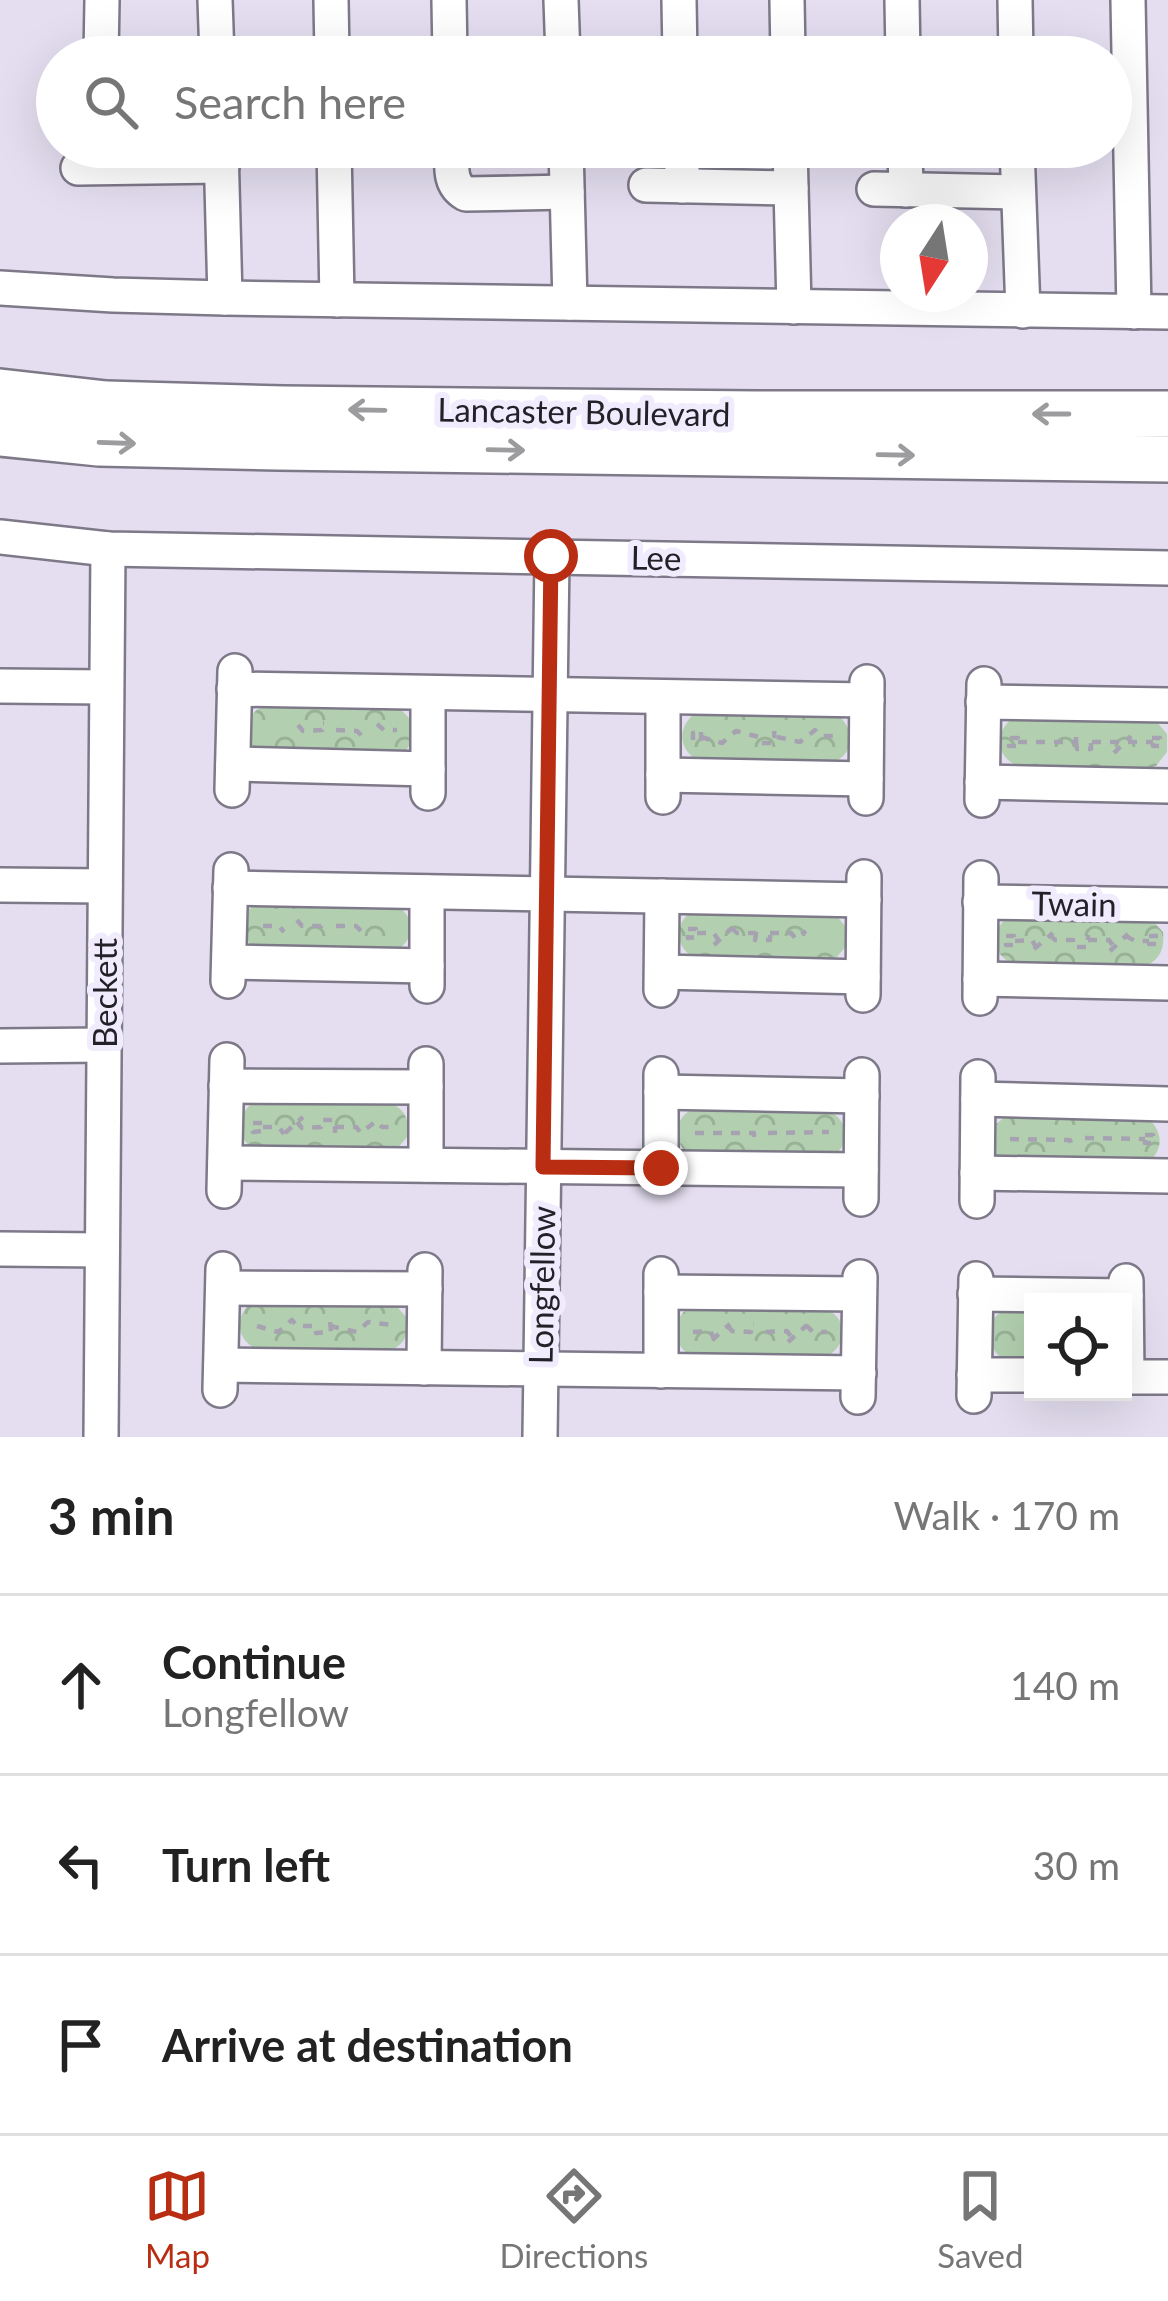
<!DOCTYPE html>
<meta charset="utf-8">
<style>
:root{--surface:#fff;--page:#f6f6f6;--text:#222;--muted:#767676;--line:#e0e0e0;--accent:#b92e12}
body{margin:0;font-family:Lato,sans-serif;background:var(--page);color:var(--text)}
.controls{position:absolute;right:36px;bottom:36px;display:grid;overflow:hidden;border-radius:0px;box-shadow:0 12px 48px #0002}
.controls button{width:108px;height:108px;display:grid;place-items:center;padding:0;border:0;border-bottom:3px solid var(--line);background:var(--surface);color:var(--text);font:60px sans-serif}
.compass{position:absolute;left:880px;top:204px;width:108px;height:108px;border-radius:50%;background:var(--surface);box-shadow:0 12px 48px #0002;rotate:192deg}
.stop{position:absolute;width:36px;height:36px;margin:-27px;border:9px solid #b92e12;border-radius:50%;background:#fff}
.stop.end{background:#b92e12;border-color:#fff;box-shadow:0 3px 12px #0008}
.list{margin:0;padding:0;list-style:none}
h2{display:flex;justify-content:space-between;align-items:center;height:156px;margin:0;padding:0 48px;font-size:51px}
h2 small{font-size:39px;font-weight:400;color:var(--muted)}
.list li{display:grid;grid-template-columns:78px 1fr auto;gap:36px;align-items:center;box-sizing:border-box;height:180px;padding:0 48px;border-top:3px solid var(--line)}
.list b{display:block;font-size:45px;white-space:nowrap}
.list p{margin:0;font-size:39px;white-space:nowrap;color:var(--muted)}
.list em{font-size:39px;font-style:normal;color:var(--muted)}
.icon{flex:none;width:66px;height:66px;fill:none;stroke:currentColor;stroke-width:2;stroke-linecap:round;stroke-linejoin:round}
.map{position:relative;flex:none;width:1168px;height:1437px;overflow:hidden}
.search{position:absolute;background:var(--surface);box-shadow:0 12px 48px #0002;left:36px;right:36px;top:36px;height:132px;display:flex;align-items:center;gap:30px;box-sizing:border-box;padding:0 42px;border-radius:66px;color:var(--muted);font-size:45px}
.sheet{height:696px;background:var(--surface)}
nav{display:flex;justify-content:space-around;align-items:center;box-sizing:border-box;height:168px;border-top:3px solid var(--line);background:var(--surface);font-size:33px;color:var(--muted)}
nav a{display:grid;justify-items:center;gap:6px}
nav .on{color:var(--accent)}
.map>svg:first-child{display:block}
.park{fill:url(#park-crowns)}
.lines{fill:none;stroke-linecap:round;stroke-linejoin:round}
.street-casing{stroke:#7e7989;stroke-width:38}
.secondary-casing{stroke:#7e7989;stroke-width:50}
.path{stroke:#a7a2b1;stroke-width:4.5;stroke-dasharray:9 9;stroke-linecap:butt}
.street{stroke:#fff;stroke-width:33}
.secondary{stroke:#fff;stroke-width:45}
.oneway{stroke:#9c9b9e}
.route{stroke:#b92e12;stroke-width:15}
.labels{text-anchor:middle;stroke-width:12;stroke-linejoin:round;paint-order:stroke}
.street-label{font-size:33px;fill:#232128;stroke:#f1ebfe}
</style>
<div class="map">
<svg width="1168" height="1437" viewBox="0 0 1168 1437">
<defs>
<pattern id="park-crowns" width="20" height="18" patternUnits="userSpaceOnUse" patternTransform="scale(3)"><rect width="20" height="18" fill="#b2d0af"/><path d="M2 6a3 3 0 1 1 6 0M12 15a3 3 0 1 1 6 0" fill="none" stroke="#99b297"/></pattern>
</defs>
<rect width="100%" height="100%" fill="#e4def0"/>
<g class="park">
<path d="M269,704L394,706C415,716 421,738 402,754L252,748C240,730 248,710 269,704Z"/>
<path d="M697,712L839,716C857,733 854,754 831,764L696,760C677,746 678,725 697,712Z"/>
<path d="M1014,717L1156,721L1167,734V752L1156,766L1147,769L1021,767C996,759 992,733 1014,717Z"/>
<path d="M257,902L399,906L410,919V937L399,950H256L245,938V913Z"/>
<path d="M694,910L835,914L846,927L847,945L836,958L827,962L692,957C674,944 674,922 694,910Z"/>
<path d="M1010,916L1151,919L1163,932C1165,950 1159,961 1143,967L1017,966C992,957 987,931 1010,916Z"/>
<path d="M255,1101L388,1102C404,1108 410,1119 408,1136L396,1150L253,1149C235,1135 236,1114 255,1101Z"/>
<path d="M692,1109H825C841,1116 847,1126 845,1143L834,1157L691,1156C672,1143 672,1121 692,1109Z"/>
<path d="M1007,1115L1148,1118C1163,1132 1164,1149 1148,1163L998,1157L993,1150L994,1126Z"/>
<path d="M254,1301H392L407,1318C410,1334 404,1346 387,1352L261,1351C236,1342 232,1316 254,1301Z"/>
<path d="M690,1307H823C850,1319 849,1346 823,1359L689,1355C670,1340 671,1320 690,1307Z"/>
<path d="M1033,1309V1362C1024,1361 1013,1363 1004,1359C986,1350 983,1319 1004,1311C1011,1308 1025,1310 1033,1309Z"/>
</g>
<g class="lines">
<defs>
<g id="street">
<path d="M215,0L217,57"/>
<path d="M331,0L332,57"/>
<path d="M449,0L450,57"/>
<path d="M561,0L563,57"/>
<path d="M679,0L680,57"/>
<path d="M787,0L788,57"/>
<path d="M902,0L903,57"/>
<path d="M1015,0L1016,57"/>
<path d="M1128,0L1134,312"/>
<path d="M101,57L102,0"/>
<path d="M221,147L225,298"/>
<path d="M334,147L337,300"/>
<path d="M452,147C452,165 448,184 466,194L567,192"/>
<path d="M566,147L570,303"/>
<path d="M682,147V186"/>
<path d="M790,147L794,307"/>
<path d="M905,147L906,190"/>
<path d="M1017,147L1023,311"/>
<path d="M78,168L222,166"/>
<path d="M646,185L791,188"/>
<path d="M874,189L1018,192"/>
<path d="M0,288L113,295L225,298L1168,312"/>
<path d="M0,537L108,549L1168,568"/>
<path d="M0,686L106,687"/>
<path d="M234,689L867,700"/>
<path d="M983,702L1168,705"/>
<path d="M233,764L428,769"/>
<path d="M663,775L866,779"/>
<path d="M982,782L1168,786"/>
<path d="M232,790L235,671"/>
<path d="M428,793V693"/>
<path d="M663,797V697"/>
<path d="M866,798L867,682"/>
<path d="M982,800L984,684"/>
<path d="M0,885L105,886"/>
<path d="M230,888L864,900"/>
<path d="M980,902L1168,905"/>
<path d="M229,962L427,966"/>
<path d="M662,972L863,977"/>
<path d="M980,979L1168,983"/>
<path d="M228,981L231,870"/>
<path d="M427,986V892"/>
<path d="M661,990L662,896"/>
<path d="M863,995L864,877"/>
<path d="M980,998L981,878"/>
<path d="M0,1046L104,1045"/>
<path d="M226,1086L426,1087"/>
<path d="M661,1092L862,1096"/>
<path d="M978,1099L1168,1104"/>
<path d="M225,1163L861,1170"/>
<path d="M426,1165V1064"/>
<path d="M661,1168V1074"/>
<path d="M977,1173L1168,1176"/>
<path d="M224,1191L227,1060"/>
<path d="M861,1199L862,1075"/>
<path d="M977,1201L978,1077"/>
<path d="M0,1249L102,1250"/>
<path d="M661,1274V1371"/>
<path d="M1126,1281L1127,1377"/>
<path d="M223,1288L425,1289"/>
<path d="M661,1292L859,1294"/>
<path d="M975,1294L1126,1296"/>
<path d="M221,1365L859,1373"/>
<path d="M424,1368L425,1270"/>
<path d="M974,1375H1033"/>
<path d="M1123,1377H1168"/>
<path d="M220,1390L223,1269"/>
<path d="M974,1396L976,1279"/>
<path d="M858,1397L860,1277"/>
<path d="M101,1437L108,549"/>
<path d="M540,1437L552,557"/>
</g>
<g id="secondary">
<path d="M0,392L106,404L283,409L756,414H1168"/>
<path d="M0,433L99,443L278,447L1168,459"/>
</g>
</defs>
<use href="#street" class="street-casing"/>
<use href="#secondary" class="secondary-casing"/>
<g class="path">
<path d="M377,724L384,730H397"/>
<path d="M298,725L303,731L322,730L321,723H324"/>
<path d="M336,730L357,731L362,736"/>
<path d="M701,732V741H693V733Z"/>
<path d="M701,737L722,743L736,731L759,737L760,743H775L774,731"/>
<path d="M777,737L800,742L815,730L821,736H836"/>
<path d="M1010,738H1018V746H1009Z"/>
<path d="M1152,738H1160L1161,746H1153Z"/>
<path d="M1018,742H1076V735H1080"/>
<path d="M1076,742L1077,749H1091V735"/>
<path d="M1092,742H1153"/>
<path d="M1114,753L1131,736"/>
<path d="M297,920L302,926H321V922"/>
<path d="M263,926H279L284,932"/>
<path d="M336,926H356L362,932"/>
<path d="M732,928L737,933H756L755,929"/>
<path d="M688,929H696V937L688,938Z"/>
<path d="M697,933H714L718,940"/>
<path d="M756,933L755,940H770V926"/>
<path d="M770,933H791L796,939L806,931"/>
<path d="M1050,935L1055,940H1073V947H1088V935"/>
<rect x="1006" y="936" width="8" height="9"/>
<path d="M1126,936L1135,941H1149"/>
<path d="M1149,936H1158L1157,944H1149Z"/>
<path d="M1088,940H1109L1114,947"/>
<path d="M1015,941L1032,940L1036,947"/>
<path d="M714,945L732,928"/>
<path d="M1034,949L1053,933"/>
<path d="M1110,951L1128,934"/>
<path d="M297,1122L302,1128L321,1127V1120H335V1133"/>
<path d="M253,1123H262V1131L253,1132Z"/>
<path d="M263,1127H279L284,1134"/>
<path d="M335,1127H356L361,1133L376,1121L382,1127H396"/>
<path d="M285,1133L303,1117"/>
<path d="M695,1133H754V1137"/>
<path d="M768,1133L829,1132"/>
<rect x="1145" y="1135" width="8" height="8"/>
<path d="M1085,1138L1145,1139"/>
<path d="M1010,1139L1070,1140L1071,1144"/>
<path d="M806,1325L813,1332H827"/>
<path d="M257,1326L278,1332L292,1320L297,1326H316V1333L331,1332L330,1320"/>
<path d="M330,1326L357,1332L368,1322L392,1325"/>
<path d="M728,1326L732,1331L751,1332V1324H754"/>
<path d="M693,1332L710,1331L714,1338"/>
<path d="M766,1332L787,1331L792,1338"/>
<path d="M712,1340L730,1324"/>
<path d="M788,1342L807,1325"/>
</g>
<use href="#street" class="street"/>
<use href="#secondary" class="secondary"/>
</g>
<defs><path id="oneway-shaft" d="M-6 0H5M1.5-3L5.5 0L1.5 3" fill="none" stroke-width="1.6" stroke-linecap="round" stroke-linejoin="round" transform="scale(3)"/></defs>
<g class="oneway">
<use href="#oneway-shaft" transform="translate(367 410) rotate(-179)"/>
<use href="#oneway-shaft" transform="translate(1051 414) rotate(-180)"/>
<use href="#oneway-shaft" transform="translate(117 443) rotate(2)"/>
<use href="#oneway-shaft" transform="translate(506 450) rotate(1)"/>
<use href="#oneway-shaft" transform="translate(896 455) rotate(1)"/>
</g>
<g class="lines">
<path class="route" d="M551,556L543,1167L661,1168"/>
</g>
<g class="labels">
<g class="street-label">
<text transform="translate(584 412) rotate(1)" y="12">Lancaster Boulevard</text>
<text transform="translate(656 558) rotate(1)" y="12">Lee</text>
<text transform="translate(1074 904) rotate(1)" y="12">Twain</text>
<text transform="translate(105 993) rotate(-90)" y="12">Beckett</text>
<text transform="translate(542 1285) rotate(-89)" y="12">Longfellow</text>
</g>
</g>
</svg>
<div class="controls">
<button><svg class="icon" aria-label="locate" viewBox="0 0 24 24"><circle cx="12" cy="12" r="6"/><path d="M12 2v4M12 18v4M2 12h4M18 12h4"/></svg></button>
</div>
<svg class="compass" viewBox="-18 -18 36 36"><path d="M0-13l5 13h-10z" fill="#e53935"/><path d="M0 13l5-13h-10z" fill="#767676"/></svg>
<div class="stop" style="left:551px;top:556px"></div>
<div class="stop end" style="left:661px;top:1168px"></div>
<div class="search"><svg class="icon" aria-label="search" viewBox="0 0 24 24"><circle cx="10" cy="10" r="6"/><path d="M15 15l6 6"/></svg>Search here</div>
</div>
<section class="sheet">
<h2>3 min<small>Walk · 170 m</small></h2>
<ul class="list">
<li><svg class="icon" aria-label="ahead" viewBox="0 0 24 24"><path d="M12 20V5M6 11l6-6 6 6"/></svg><div><b>Continue</b><p>Longfellow</p></div><em>140 m</em></li>
<li><svg class="icon" aria-label="left" viewBox="0 0 24 24"><path d="M17 20v-9H6M10 6l-5 5 5 5"/></svg><div><b>Turn left</b></div><em>30 m</em></li>
<li><svg class="icon" aria-label="arrive" viewBox="0 0 24 24"><path d="M6 21V4h12l-3 4 3 4H6"/></svg><div><b>Arrive at destination</b></div></li>
</ul>
</section>
<nav>
<a class="on"><svg class="icon" aria-label="map" viewBox="0 0 24 24"><path d="M3 6l6-2 6 2 6-2v14l-6 2-6-2-6 2zM9 4v14M15 6v14"/></svg>Map</a>
<a><svg class="icon" aria-label="directions" viewBox="0 0 24 24"><path d="M12 3l9 9-9 9-9-9zM9 14v-3h6M13 9l2 2-2 2"/></svg>Directions</a>
<a><svg class="icon" aria-label="saved" viewBox="0 0 24 24"><path d="M7 4h10v16l-5-4-5 4z"/></svg>Saved</a>
</nav>
